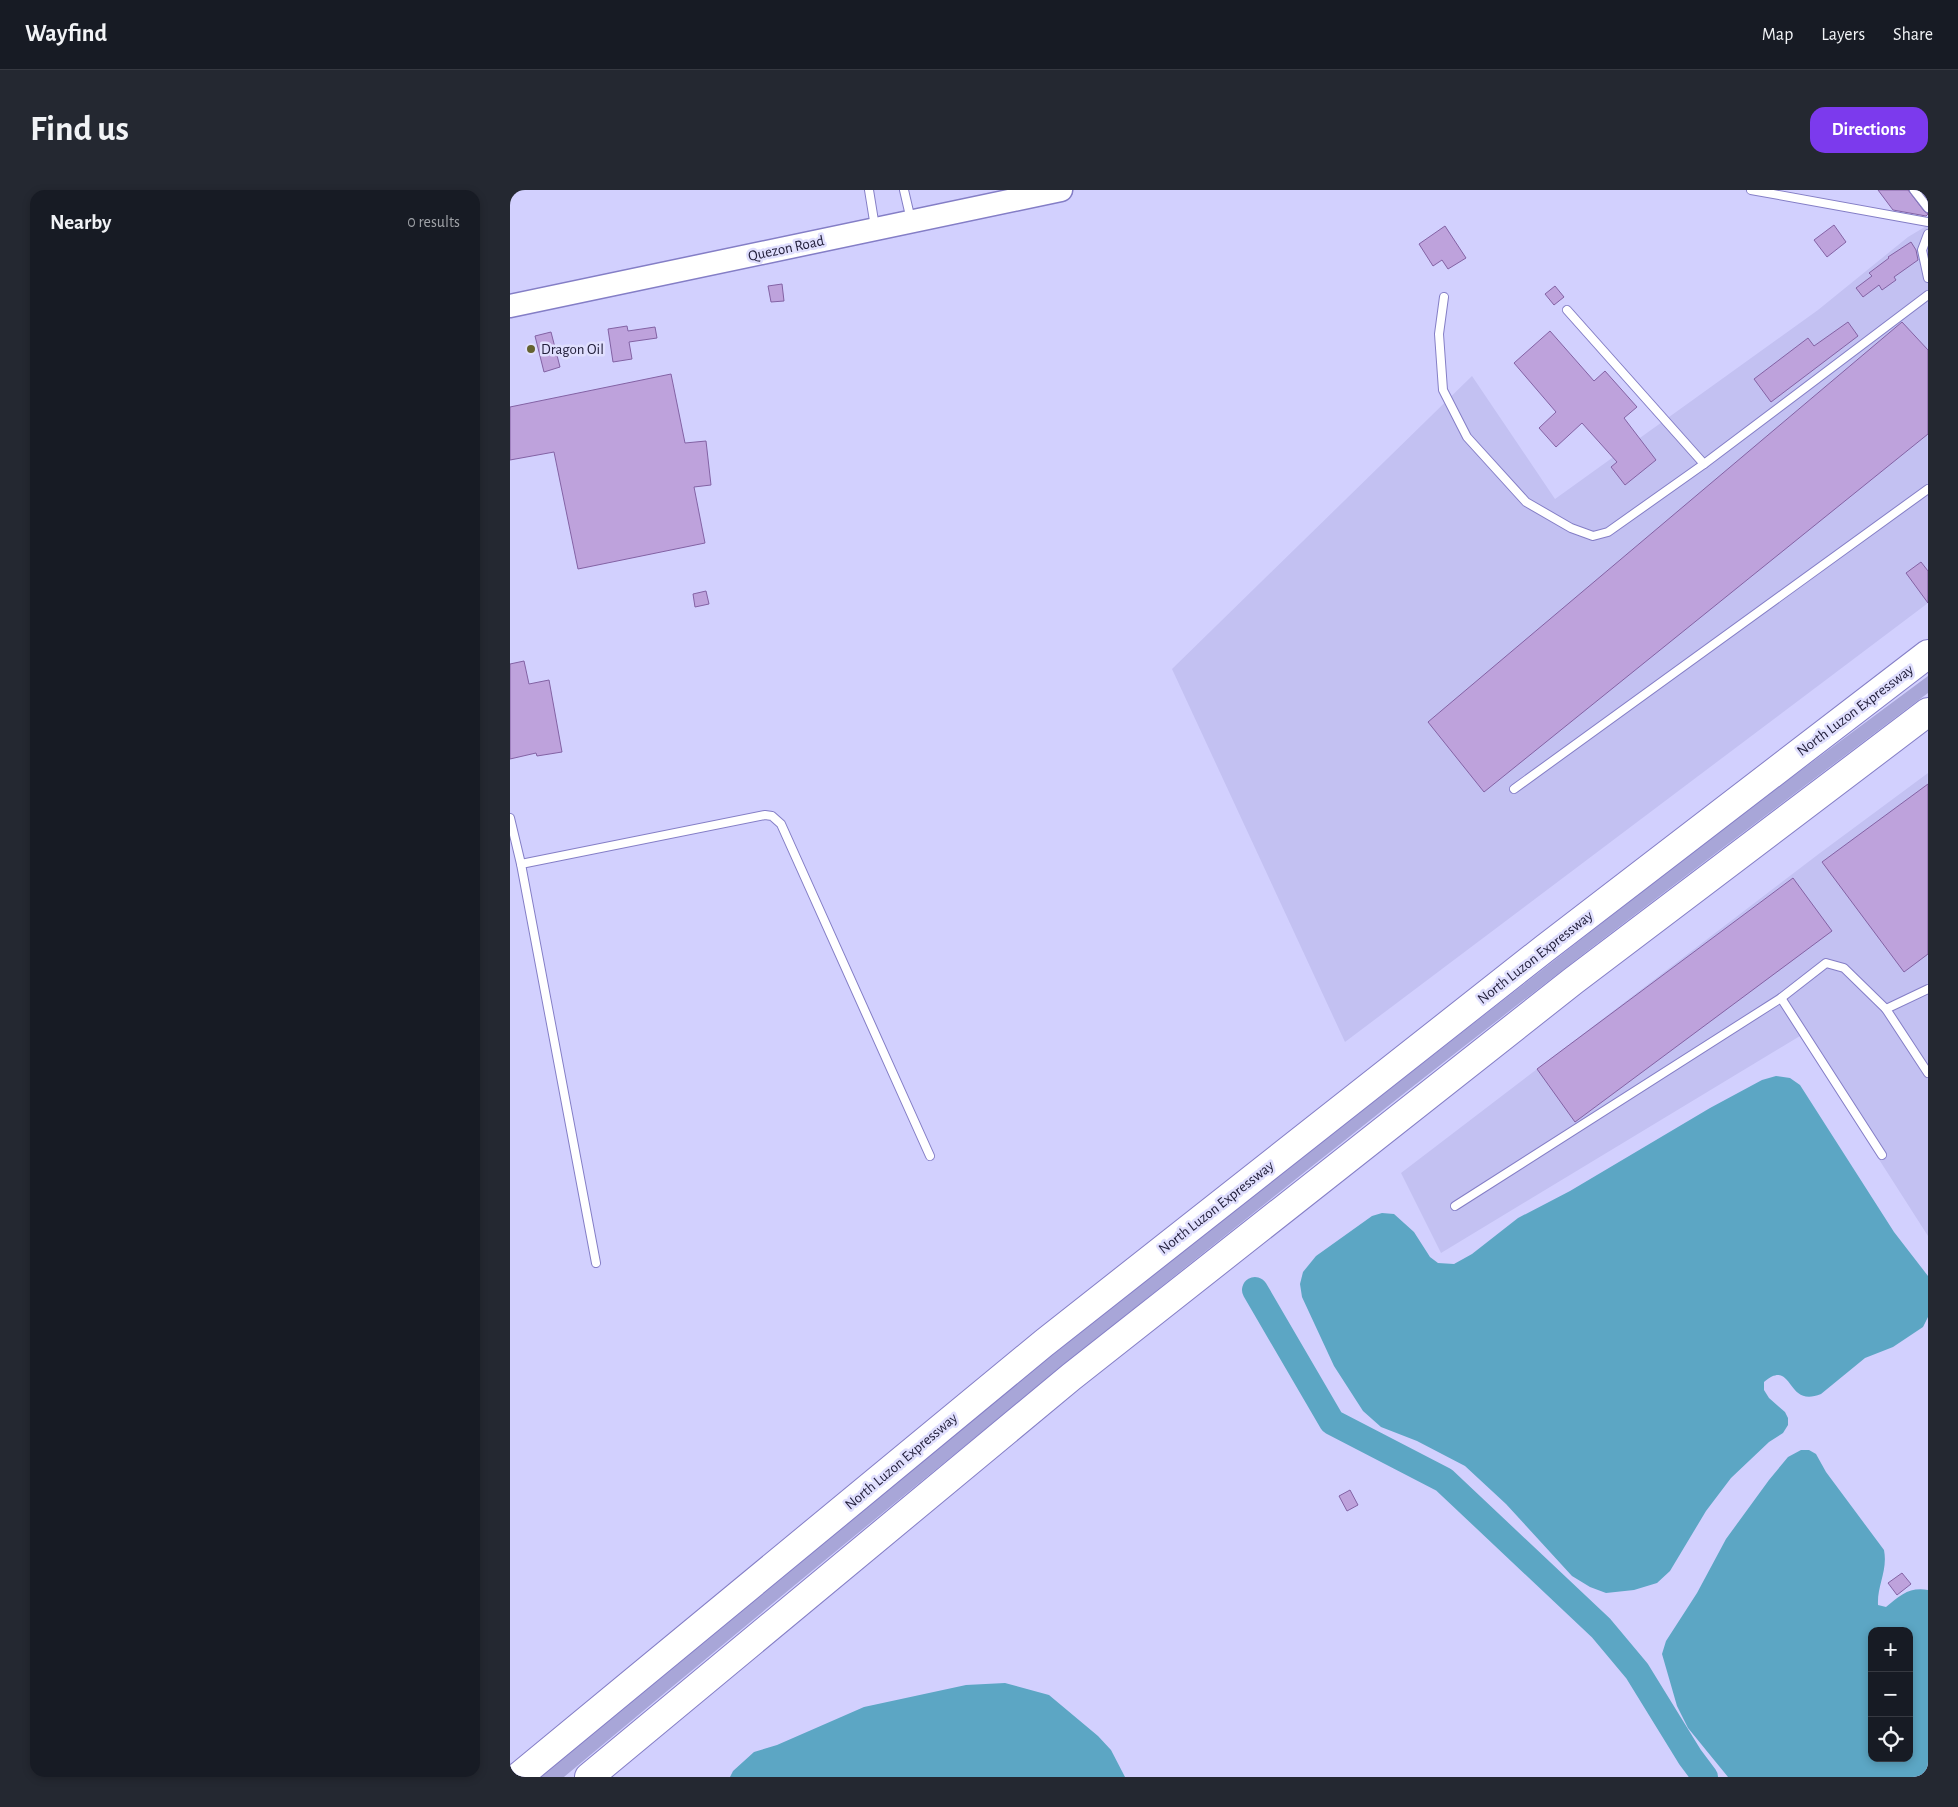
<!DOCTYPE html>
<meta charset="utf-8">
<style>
:root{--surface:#171b24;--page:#242831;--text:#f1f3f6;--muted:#9ea1a6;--line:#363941;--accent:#7c3aed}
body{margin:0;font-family:"Alegreya Sans",sans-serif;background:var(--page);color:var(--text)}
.controls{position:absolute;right:15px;bottom:15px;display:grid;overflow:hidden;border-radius:10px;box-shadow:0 2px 8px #0003}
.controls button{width:45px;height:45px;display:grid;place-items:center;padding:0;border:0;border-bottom:1px solid var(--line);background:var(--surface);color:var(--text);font:25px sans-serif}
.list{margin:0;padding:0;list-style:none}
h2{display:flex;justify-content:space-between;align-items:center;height:65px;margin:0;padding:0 20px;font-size:21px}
h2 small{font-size:16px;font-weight:400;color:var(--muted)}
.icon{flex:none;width:28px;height:28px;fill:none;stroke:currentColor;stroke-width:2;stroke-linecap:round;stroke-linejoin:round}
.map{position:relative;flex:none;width:1418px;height:1587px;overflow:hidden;border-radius:15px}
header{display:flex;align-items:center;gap:30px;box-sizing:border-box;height:70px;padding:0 25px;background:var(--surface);border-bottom:1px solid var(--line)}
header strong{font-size:24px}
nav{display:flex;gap:28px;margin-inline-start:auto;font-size:18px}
.intro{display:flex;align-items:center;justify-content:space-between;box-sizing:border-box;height:120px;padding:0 30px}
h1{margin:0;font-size:35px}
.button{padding:12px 22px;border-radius:15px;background:var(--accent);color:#fff;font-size:18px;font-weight:700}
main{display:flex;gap:30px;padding:0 30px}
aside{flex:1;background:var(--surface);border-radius:15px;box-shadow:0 2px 8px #0003}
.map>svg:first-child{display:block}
.built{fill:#c3c1f2}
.green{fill:#a8a6d8}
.water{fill:#5ca6c4;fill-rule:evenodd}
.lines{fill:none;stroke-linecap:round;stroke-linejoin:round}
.river{stroke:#5ca6c4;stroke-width:26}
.building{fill:#bea2dc;stroke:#8362a4}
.lane-casing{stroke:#847ec6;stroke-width:10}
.secondary-casing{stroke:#847ec6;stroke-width:25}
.highway-casing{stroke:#847ec6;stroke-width:30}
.lane{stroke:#fff;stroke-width:8}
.secondary{stroke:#fff;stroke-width:22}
.highway{stroke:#fff;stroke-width:28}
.poi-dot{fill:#64622f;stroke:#e0dffe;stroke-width:2}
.labels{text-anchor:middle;stroke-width:5;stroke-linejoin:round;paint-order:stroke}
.street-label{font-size:15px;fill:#23203c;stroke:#e0dffe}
.poi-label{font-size:15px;fill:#23203c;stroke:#e0dffe;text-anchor:start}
</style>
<header>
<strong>Wayfind</strong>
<nav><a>Map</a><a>Layers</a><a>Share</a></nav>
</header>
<div class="intro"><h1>Find us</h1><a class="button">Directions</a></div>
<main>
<aside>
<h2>Nearby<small>0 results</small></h2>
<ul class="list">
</ul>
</aside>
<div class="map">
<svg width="1418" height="1587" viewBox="0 0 1418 1587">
<rect width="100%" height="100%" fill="#d2d0fe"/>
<g class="built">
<path d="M1418,35V413L835,852L662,479L962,186L1045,309L1308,120L1398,47Z"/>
<path d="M1418,583V1046L1290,846L931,1063L891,983L1310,663Z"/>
</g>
<path class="green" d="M1418,486V503C1222,651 1026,798 834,951C571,1159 311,1372 54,1587H28L410,1271L656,1074L1216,636Z"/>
<g class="water">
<path d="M1266,886L1280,888L1290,895L1384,1042L1418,1086V1127L1413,1137L1383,1157L1355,1168L1311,1204C1275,1219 1284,1167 1254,1192V1200L1259,1208L1275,1222L1278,1228V1235L1273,1243L1259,1252L1221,1288L1196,1321L1160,1381L1147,1393L1124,1400L1096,1403L1080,1397L1062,1386L996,1314L955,1276L907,1251L871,1237L853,1221L824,1176L792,1107L790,1094L793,1082L806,1066L862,1026L872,1023L884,1024L904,1042L920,1067L928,1073L944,1074L962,1064L1008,1028L1060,1001L1200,918L1252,890Z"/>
<path d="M1291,1260H1299L1306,1264L1316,1282L1374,1360C1378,1381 1367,1395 1368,1415L1376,1417C1391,1405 1399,1397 1418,1400V1587H1218L1178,1538L1167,1516L1152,1464L1156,1451L1187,1403L1216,1349L1259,1290L1278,1267ZM1362,1441H1399V1568H1362Z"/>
<path d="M495,1493L539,1505L588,1546L601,1560L615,1587H220L223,1581L244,1562L267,1555L354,1517L456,1495Z"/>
</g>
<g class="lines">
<path class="river" d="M745,1100L822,1232L934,1290L1091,1438L1127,1481L1180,1567L1195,1587"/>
</g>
<g class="building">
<path d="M1368,0H1398L1414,21L1418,24L1416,26L1383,20Z"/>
<path d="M1324,35L1336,52L1317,67L1304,50Z"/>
<path d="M935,36L956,68L938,79L932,70L923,76L909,54Z"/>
<path d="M1401,52L1406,60L1408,70L1384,87L1386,90L1372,100L1369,95L1353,107L1346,98L1362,86L1359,83L1379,68L1378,67Z"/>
<path d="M272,94L274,111L261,112L258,96Z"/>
<path d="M1045,96L1054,107L1044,115L1035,104Z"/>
<path d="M1338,132L1348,146L1261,212L1244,189L1298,148L1304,156Z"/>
<path d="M1392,132L1418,160V244L974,602L918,532Z"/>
<path d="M117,136L118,141L145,137L147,148L119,152L122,169L103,172L98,139Z"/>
<path d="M1040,141L1084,191L1095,181L1127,217L1114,228L1146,270L1115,295L1101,277L1107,272L1072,233L1046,257L1029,238L1046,222L1004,173Z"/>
<path d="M41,142L50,177L34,182L25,146Z"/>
<path d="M161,184L175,253L196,251L201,295L184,297L195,353L68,379L44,262L0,270V217Z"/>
<path d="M1411,372L1418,381V413L1396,383Z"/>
<path d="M196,401L199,414L185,417L183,404Z"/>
<path d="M14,471L19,494L39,490L52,562L27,566L26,563L0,569V474Z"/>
<path d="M1418,594V764L1394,782L1312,672Z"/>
<path d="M1283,688L1322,741L1065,932L1027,879Z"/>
<path d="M840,1300L848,1315L837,1321L829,1306Z"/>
<path d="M1392,1383L1401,1394L1387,1405L1378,1393Z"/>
</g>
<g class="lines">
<defs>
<g id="lane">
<path d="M359,0L365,37"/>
<path d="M394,0L401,30"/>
<path d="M1241,0L1418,32"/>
<path d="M1404,0L1418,18"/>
<path d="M1418,44L1412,60L1418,88"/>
<path d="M934,107L929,144L933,200L957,247L1016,312L1061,338L1083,346L1098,342L1194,274L1418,105"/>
<path d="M1057,120L1194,274"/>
<path d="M1004,599L1418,299"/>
<path d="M0,628L11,674L86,1073"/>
<path d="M11,674L255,625L262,626L271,634L420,966"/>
<path d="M1271,808L1372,965"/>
<path d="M1376,819L1418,883"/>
<path d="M945,1016L1271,808L1316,773L1334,778L1376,819L1418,799"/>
</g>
<path id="secondary" d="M0,116L551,0"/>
<g id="highway">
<path d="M8,1587L534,1153L1034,759L1418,464"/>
<path d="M79,1587L561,1187L1063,791L1418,522"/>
</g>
</defs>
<use href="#lane" class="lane-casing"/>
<use href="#secondary" class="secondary-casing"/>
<use href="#highway" class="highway-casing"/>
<use href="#lane" class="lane"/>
<use href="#secondary" class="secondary"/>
<use href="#highway" class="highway"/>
</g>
<circle class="poi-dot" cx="21" cy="159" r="5"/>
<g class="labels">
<g class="street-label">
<text transform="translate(276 58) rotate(-12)" y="5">Quezon Road</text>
<text transform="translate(1345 520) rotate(-37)" y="5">North Luzon Expressway</text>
<text transform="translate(1025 767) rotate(-38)" y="5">North Luzon Expressway</text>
<text transform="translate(706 1017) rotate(-38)" y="5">North Luzon Expressway</text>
<text transform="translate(391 1271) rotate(-40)" y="5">North Luzon Expressway</text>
</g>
<g class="poi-label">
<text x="31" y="164">Dragon Oil</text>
</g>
</g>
</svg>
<div class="controls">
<button>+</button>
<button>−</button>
<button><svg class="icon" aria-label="locate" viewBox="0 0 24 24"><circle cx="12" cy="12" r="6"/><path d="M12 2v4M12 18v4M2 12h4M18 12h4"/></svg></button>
</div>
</div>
</main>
